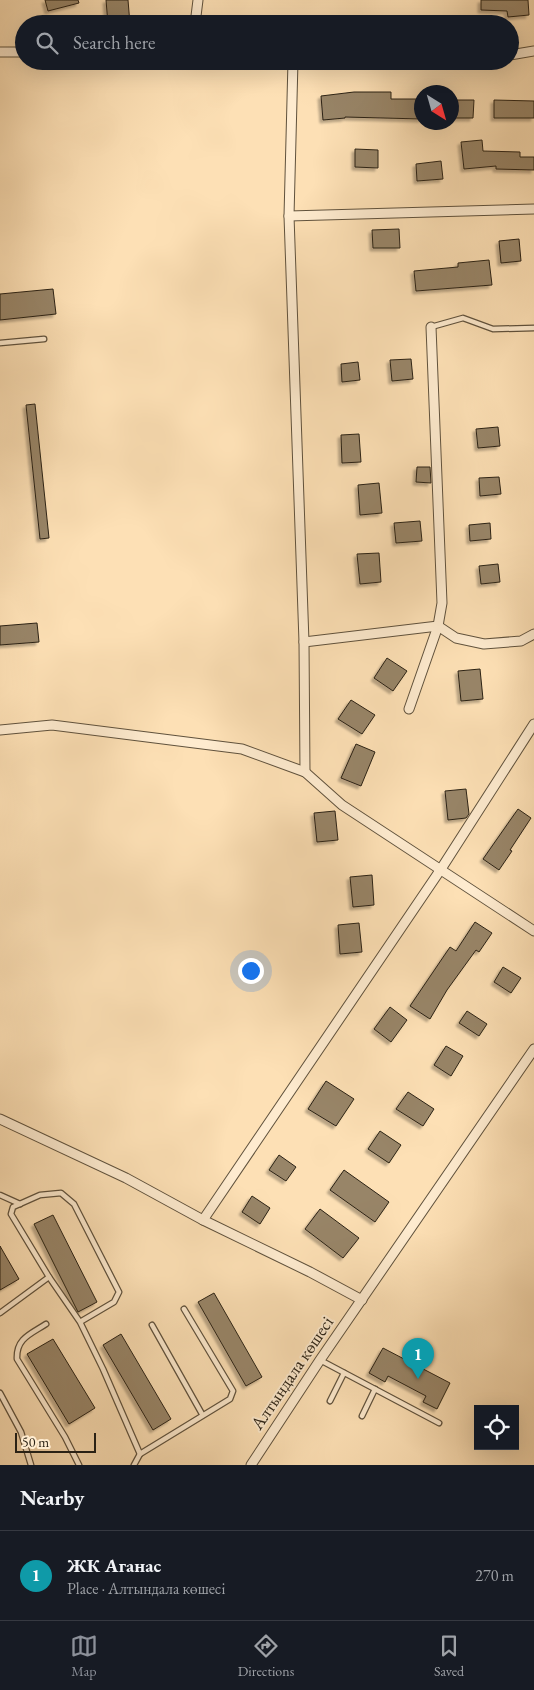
<!DOCTYPE html>
<meta charset="utf-8">
<style>
:root{--surface:#171b24;--page:#20242c;--text:#f1f3f6;--muted:#9ea1a6;--line:#363941;--accent:#8c9099}
body{margin:0;font-family:"EB Garamond",serif;background:var(--page);color:var(--text)}
.controls{position:absolute;right:15px;bottom:15px;display:grid;overflow:hidden;border-radius:0px;box-shadow:0 5px 20px #0002}
.controls button{width:45px;height:45px;display:grid;place-items:center;padding:0;border:0;border-bottom:1px solid var(--line);background:var(--surface);color:var(--text);font:25px sans-serif}
.compass{position:absolute;left:414px;top:85px;width:45px;height:45px;border-radius:50%;background:var(--surface);box-shadow:0 5px 20px #0002;rotate:143deg}
.scale{position:absolute;left:15px;bottom:12px;width:81px;box-sizing:border-box;padding-left:5px;border:2px solid #2b2215;border-top:0;font-size:14px;line-height:18px;white-space:nowrap;color:#2b2215;-webkit-text-stroke:4px #feebcf;paint-order:stroke}
.you{position:absolute;left:250px;top:970px;width:18px;height:18px;margin:-12px;border:4px solid #fff;border-radius:50%;background:#1a73e8;box-shadow:0 0 0 8px #1a73e833}
.badge{display:grid;place-items:center;width:32px;height:32px;border-radius:50%;background:var(--accent);color:#fff;font-size:16px;font-weight:700}
.pin{position:absolute;translate:-50% -41px;filter:drop-shadow(0 1px 2px #0008)}
.pin::after{content:'';position:absolute;top:26px;width:18px;height:15px;background:inherit;clip-path:polygon(0 0,100% 0,50% 100%)}
.list{margin:0;padding:0;list-style:none}
h2{display:flex;justify-content:space-between;align-items:center;height:65px;margin:0;padding:0 20px;font-size:21px}
h2 small{font-size:16px;font-weight:400;color:var(--muted)}
.list li{display:grid;grid-template-columns:32px 1fr auto;gap:15px;align-items:center;box-sizing:border-box;height:90px;padding:0 20px;border-top:1px solid var(--line)}
.list b{display:block;font-size:19px;white-space:nowrap}
.list p{margin:0;font-size:16px;white-space:nowrap;color:var(--muted)}
.list em{font-size:16px;font-style:normal;color:var(--muted)}
.icon{flex:none;width:28px;height:28px;fill:none;stroke:currentColor;stroke-width:2;stroke-linecap:round;stroke-linejoin:round}
.map{position:relative;flex:none;width:534px;height:1465px;overflow:hidden}
.search{position:absolute;background:var(--surface);box-shadow:0 5px 20px #0002;left:15px;right:15px;top:15px;height:55px;display:flex;align-items:center;gap:12px;box-sizing:border-box;padding:0 18px;border-radius:28px;color:var(--muted);font-size:19px}
.sheet{height:155px;background:var(--surface)}
nav{display:flex;justify-content:space-around;align-items:center;box-sizing:border-box;height:70px;border-top:1px solid var(--line);background:var(--surface);font-size:14px;color:var(--muted)}
nav a{display:grid;justify-items:center;gap:2px}
nav .on{color:var(--accent)}
.map>svg:first-child{display:block}
.building{fill:#988568;stroke:#2b2215;filter:url(#shadow)}
.lines{fill:none;stroke-linecap:round;stroke-linejoin:round}
.service-casing{stroke:#60523d;stroke-width:7}
.minor-casing{stroke:#60523d;stroke-width:11}
.service{stroke:#feebcf;stroke-width:4.5}
.minor{stroke:#feebcf;stroke-width:9}
.labels{text-anchor:middle;stroke-width:4;stroke-linejoin:round;paint-order:stroke}
.street-label{font-size:18px;fill:#2b2215;stroke:#feebcf}
</style>
<div class="map">
<svg width="534" height="1465" viewBox="0 0 534 1465">
<defs>
<filter id="shadow"><feDropShadow dx="-3" dy="3" stdDeviation="1" flood-color="#0004"/></filter>
</defs>
<rect width="100%" height="100%" fill="#fde0b5"/>
<filter id="stains"><feTurbulence type="fractalNoise" baseFrequency=".004" numOctaves="4"/><feColorMatrix values="0 0 0 0 .2 0 0 0 0 .09 0 0 0 0 .02 0 0 0 .5 -.17"/></filter>
<radialGradient id="worn" r=".72"><stop offset=".6" stop-color="#630" stop-opacity="0"/><stop offset="1" stop-color="#630" stop-opacity=".3"/></radialGradient>
<g class="building">
<path d="M45,0H78L79,3L48,11Z"/>
<path d="M106,0H128L130,24H108Z"/>
<path d="M481,0H528L529,15L508,17L507,11L481,10Z"/>
<path d="M354,92H391V99H422V119L345,117V118L323,120L321,96Z"/>
<path d="M452,100H474L473,118H452Z"/>
<path d="M494,100L534,101V118H494Z"/>
<path d="M482,140L483,151L520,152V157H534V170L496,169V166L464,169L461,142Z"/>
<path d="M355,149L378,150V168L355,167Z"/>
<path d="M441,161L443,179L417,181L416,164Z"/>
<path d="M399,229L400,248H373L372,230Z"/>
<path d="M519,239L521,261L501,263L499,241Z"/>
<path d="M489,260L492,285L416,291L414,271L458,267V263Z"/>
<path d="M53,289L56,314L0,320V294Z"/>
<path d="M411,359L413,379L392,381L390,360Z"/>
<path d="M358,362L360,380L342,382L341,364Z"/>
<path d="M35,404L49,538L40,539L26,405Z"/>
<path d="M498,427L500,446L478,448L476,429Z"/>
<path d="M359,434L361,462L342,463L341,435Z"/>
<path d="M417,467H430L431,483L416,482Z"/>
<path d="M499,477L501,494L480,496L479,478Z"/>
<path d="M379,483L382,513L360,515L358,485Z"/>
<path d="M420,521L422,541L396,543L394,523Z"/>
<path d="M490,523L491,539L470,541L469,525Z"/>
<path d="M379,553L381,582L360,584L357,554Z"/>
<path d="M498,564L500,582L481,584L479,566Z"/>
<path d="M37,623L39,642L0,645V626Z"/>
<path d="M387,658L407,671L393,691L374,678Z"/>
<path d="M480,669L483,699L461,701L458,671Z"/>
<path d="M351,700L375,715L362,734L338,719Z"/>
<path d="M356,744L375,752L361,786L341,778Z"/>
<path d="M466,789L469,814L466,818L448,820L445,791Z"/>
<path d="M518,809L531,818L510,850L512,851L499,870L483,859Z"/>
<path d="M335,811L338,840L317,842L314,813Z"/>
<path d="M372,875L374,905L353,907L350,877Z"/>
<path d="M475,922L492,933L479,952L476,950L447,990L430,1019L410,1006L450,947L456,951Z"/>
<path d="M359,923L362,952L340,954L338,925Z"/>
<path d="M503,967L521,978L511,993L494,982Z"/>
<path d="M390,1007L407,1020L391,1042L374,1029Z"/>
<path d="M467,1011L487,1024L479,1036L459,1023Z"/>
<path d="M446,1046L463,1056L451,1076L434,1065Z"/>
<path d="M326,1081L354,1099L336,1126L308,1109Z"/>
<path d="M408,1092L434,1109L423,1126L396,1109Z"/>
<path d="M380,1131L401,1145L389,1163L368,1149Z"/>
<path d="M279,1155L296,1167L286,1181L269,1170Z"/>
<path d="M344,1170L389,1202L375,1222L330,1190Z"/>
<path d="M252,1196L270,1208L260,1224L242,1212Z"/>
<path d="M320,1209L359,1238L343,1258L305,1229Z"/>
<path d="M53,1215L97,1302L78,1312L34,1224Z"/>
<path d="M0,1246L19,1279L0,1290Z"/>
<path d="M214,1293L262,1377L246,1386L198,1302Z"/>
<path d="M121,1334L171,1419L153,1430L103,1345Z"/>
<path d="M53,1339L95,1408L69,1424L27,1354Z"/>
<path d="M383,1348L450,1383L437,1409L423,1402L426,1396L388,1376L385,1382L369,1373Z"/>
</g>
<g class="lines">
<defs>
<g id="service">
<path d="M431,327L463,318L493,329L534,328"/>
<path d="M0,343L44,339"/>
<path d="M0,1195L20,1204"/>
<path d="M0,1313L49,1277"/>
<path d="M80,1322L114,1302L119,1292L74,1204L61,1193L40,1195L13,1207L11,1214L49,1277L80,1322L103,1369L140,1454"/>
<path d="M46,1324C31,1334 16,1338 17,1359L65,1437L79,1465"/>
<path d="M152,1325L202,1414"/>
<path d="M320,1360L439,1423"/>
<path d="M0,1393L21,1432L31,1465"/>
<path d="M330,1401L344,1373"/>
<path d="M362,1416L375,1389"/>
<path d="M134,1465L140,1454L230,1399L233,1391L184,1309"/>
</g>
<g id="minor">
<path d="M195,24L198,0"/>
<path d="M0,52H24"/>
<path d="M510,55L534,51"/>
<path d="M293,61L289,216L304,642L305,772"/>
<path d="M289,216L534,209"/>
<path d="M304,642L438,626L456,638L484,644L521,641L534,634"/>
<path d="M409,709L438,626L442,603L431,327"/>
<path d="M0,730L52,725L242,749L305,772L342,805L534,931"/>
<path d="M0,1119L126,1178L203,1220L310,1272L362,1300"/>
<path d="M203,1220L441,869L534,724"/>
<path d="M251,1465L320,1360L534,1049"/>
</g>
</defs>
<use href="#service" class="service-casing"/>
<use href="#minor" class="minor-casing"/>
<use href="#service" class="service"/>
<use href="#minor" class="minor"/>
</g>
<g class="labels">
<g class="street-label">
<text transform="translate(292 1373) rotate(-56)" y="6">Алтындала көшесі</text>
</g>
</g>
<rect width="100%" height="100%" filter="url(#stains)"/>
<rect width="100%" height="100%" fill="url(#worn)"/>
</svg>
<div class="controls">
<button><svg class="icon" aria-label="locate" viewBox="0 0 24 24"><circle cx="12" cy="12" r="6"/><path d="M12 2v4M12 18v4M2 12h4M18 12h4"/></svg></button>
</div>
<svg class="compass" viewBox="-18 -18 36 36"><path d="M0-13l5 13h-10z" fill="#e53935"/><path d="M0 13l5-13h-10z" fill="#9ea1a6"/></svg>
<div class="scale">50 m</div>
<div class="you"></div>
<div class="pin badge" style="left:418px;top:1379px;background:#0f9aa8">1</div>
<div class="search"><svg class="icon" aria-label="search" viewBox="0 0 24 24"><circle cx="10" cy="10" r="6"/><path d="M15 15l6 6"/></svg>Search here</div>
</div>
<section class="sheet">
<h2>Nearby<small></small></h2>
<ul class="list">
<li><span class="badge" style="background:#0f9aa8">1</span><div><b>ЖК Аганас</b><p>Place · Алтындала көшесі</p></div><em>270 m</em></li>
</ul>
</section>
<nav>
<a class="on"><svg class="icon" aria-label="map" viewBox="0 0 24 24"><path d="M3 6l6-2 6 2 6-2v14l-6 2-6-2-6 2zM9 4v14M15 6v14"/></svg>Map</a>
<a><svg class="icon" aria-label="directions" viewBox="0 0 24 24"><path d="M12 3l9 9-9 9-9-9zM9 14v-3h6M13 9l2 2-2 2"/></svg>Directions</a>
<a><svg class="icon" aria-label="saved" viewBox="0 0 24 24"><path d="M7 4h10v16l-5-4-5 4z"/></svg>Saved</a>
</nav>
